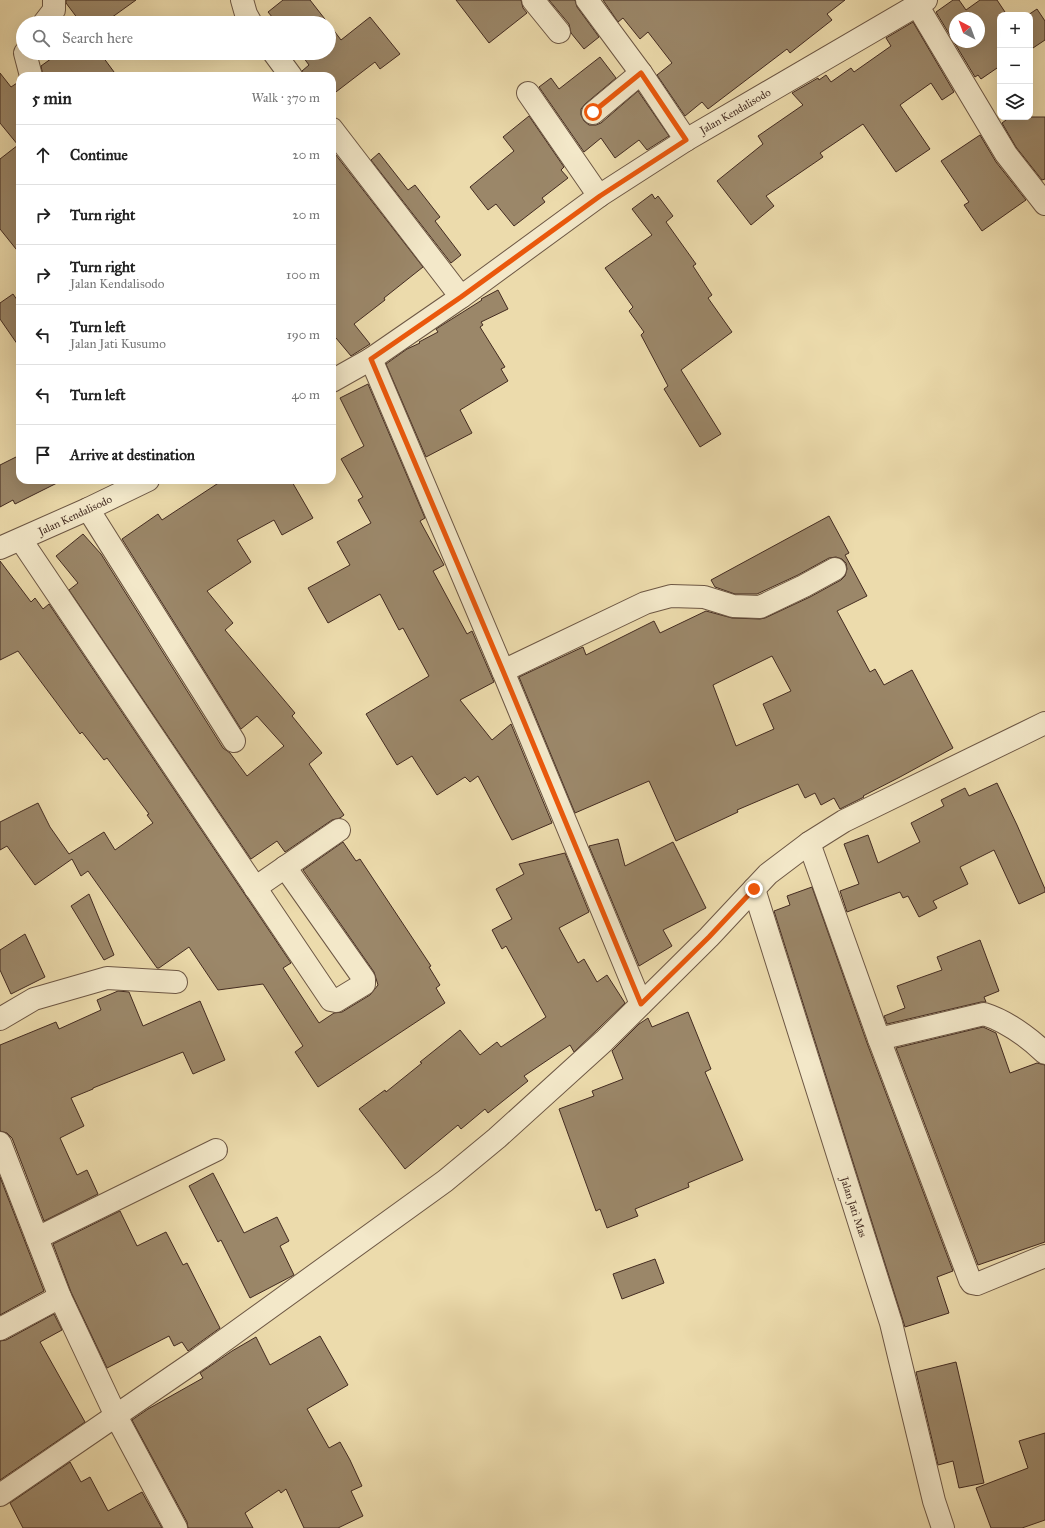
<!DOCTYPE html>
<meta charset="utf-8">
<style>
:root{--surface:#fff;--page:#f6f6f6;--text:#222;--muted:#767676;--line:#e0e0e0}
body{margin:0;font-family:"IM FELL Great Primer",serif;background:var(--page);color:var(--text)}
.controls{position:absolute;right:12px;top:12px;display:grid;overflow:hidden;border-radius:8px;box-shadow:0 4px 16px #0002}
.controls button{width:36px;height:36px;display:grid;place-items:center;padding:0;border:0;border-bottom:1px solid var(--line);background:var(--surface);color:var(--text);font:20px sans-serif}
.compass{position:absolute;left:949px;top:12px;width:36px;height:36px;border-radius:50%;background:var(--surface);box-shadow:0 4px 16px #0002;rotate:319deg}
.stop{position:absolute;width:12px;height:12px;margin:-9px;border:3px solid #ea580c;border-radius:50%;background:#fff}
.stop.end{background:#ea580c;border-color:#fff;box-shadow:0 1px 4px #0008}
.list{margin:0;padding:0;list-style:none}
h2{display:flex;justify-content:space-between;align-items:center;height:52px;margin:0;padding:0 16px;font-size:17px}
h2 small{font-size:13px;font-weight:400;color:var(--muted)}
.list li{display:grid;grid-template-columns:26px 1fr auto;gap:12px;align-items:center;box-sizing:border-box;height:60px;padding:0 16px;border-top:1px solid var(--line)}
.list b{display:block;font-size:15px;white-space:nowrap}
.list p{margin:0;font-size:13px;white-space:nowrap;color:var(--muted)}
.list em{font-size:13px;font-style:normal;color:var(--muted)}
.icon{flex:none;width:22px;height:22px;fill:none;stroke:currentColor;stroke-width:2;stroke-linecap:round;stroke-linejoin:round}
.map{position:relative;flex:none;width:1045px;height:1528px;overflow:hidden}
.search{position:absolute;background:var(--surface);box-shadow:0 4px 16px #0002;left:16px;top:16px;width:320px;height:44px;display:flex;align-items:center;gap:10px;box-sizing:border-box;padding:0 14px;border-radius:22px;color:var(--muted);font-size:15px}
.panel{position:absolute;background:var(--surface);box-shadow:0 4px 16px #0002;left:16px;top:72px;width:320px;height:412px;border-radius:12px}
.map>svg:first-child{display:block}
.building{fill:#9b8769;stroke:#432b21;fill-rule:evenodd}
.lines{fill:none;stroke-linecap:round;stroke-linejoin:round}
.minor-casing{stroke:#6d5744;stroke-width:24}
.minor{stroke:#f3e8c9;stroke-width:22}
.route{stroke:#ea580c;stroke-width:5}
.labels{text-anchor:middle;stroke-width:3.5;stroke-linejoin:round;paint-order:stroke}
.street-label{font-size:11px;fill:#432b21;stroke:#f3e8c9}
</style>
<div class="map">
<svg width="1045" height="1528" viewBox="0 0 1045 1528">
<rect width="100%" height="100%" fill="#ecdbac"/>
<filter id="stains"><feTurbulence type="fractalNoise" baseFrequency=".005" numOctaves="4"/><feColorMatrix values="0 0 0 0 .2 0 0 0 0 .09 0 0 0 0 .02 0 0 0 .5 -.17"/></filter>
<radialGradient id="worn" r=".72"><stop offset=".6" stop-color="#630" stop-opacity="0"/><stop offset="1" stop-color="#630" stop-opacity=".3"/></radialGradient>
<g class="building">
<path d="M66,0H136L104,23H81L66,3Z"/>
<path d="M283,0H310L328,23H277L268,12Z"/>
<path d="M456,0H521L523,8L527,13L489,43Z"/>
<path d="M549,0H575L577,7L599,37L584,49L571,33L569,24Z"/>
<path d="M603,0H845L827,14L832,20L790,53L787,49L708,109L702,102L685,116L657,75L672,63L648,32L640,39L623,18L618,22Z"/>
<path d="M953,0H959L966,10L980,0H997L1007,15H1000V66L981,79L978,75L975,77L936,12ZM955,18H979V42H955Z"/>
<path d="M1037,9L1045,21V40L1030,50V15H1028Z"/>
<path d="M370,17L400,54L380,69L375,62L332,95V76H303L302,71L309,65L300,53H329V24L341,40Z"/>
<path d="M913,22L954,92L942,100L931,83L900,105L930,149L896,172L863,124L820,153L823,157L766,196L774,206L751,225L717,181L763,144L758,136L803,105L792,93L818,78L819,80L826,75L831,82L851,68L854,72L891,46L886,38Z"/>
<path d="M59,53H100L117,76H43L41,66Z"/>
<path d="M600,57L616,78L585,104L581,109V115L584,121L589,125H596L601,123L638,91L669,136L647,150L639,140L615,158L601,138L584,152L539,87L551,78L559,89Z"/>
<path d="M0,73L11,87L20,81V254L0,229V159L18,145L0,123Z"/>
<path d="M529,116L564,167L561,170L568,178L542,198L545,202L514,226L496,204L488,210L470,187L514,151L503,137Z"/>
<path d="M1010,117H1045V179L1042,180L1016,147L1002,123Z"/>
<path d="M980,135L996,162L1026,200L982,231L964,205L969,202L941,161Z"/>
<path d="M332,150L423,267L384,298L385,300L354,324L370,344L351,356L336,338L332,341Z"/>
<path d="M379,153L408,190L415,185L440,217L435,221L461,255L451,263L371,160Z"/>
<path d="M652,194L655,199L658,196L673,216L666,222L696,264L693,266L712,295L708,298L732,332L681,370L721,434L700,447L664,389L668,386L641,335L644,332L629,311L633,307L605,268L652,235L632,209Z"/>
<path d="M498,290L508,309L481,322L483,325L480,327L505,367L501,369L508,381L460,410L472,433L426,457L386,364L407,349L420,343L419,342L438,332L436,329L482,300L481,299Z"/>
<path d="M13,294L20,304V348L0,319V303Z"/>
<path d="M368,384L425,518L420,521L444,565L433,571L467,634L472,631L494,682L460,700L492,740L511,724L552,823L512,840L478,776L470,782L465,777L437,795L412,756L397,765L366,714L429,676L403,628L399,630L380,594L328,623L308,588L350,565L337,542L371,523L358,500L363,497L341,459L364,446L340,398Z"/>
<path d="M20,455V480H63L15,504L13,500L0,507V465Z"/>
<path d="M223,480H291L313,518L282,535L274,520L237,540L251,562L207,591L233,623L225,630L295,713L292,716L322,753L309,764L344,815L340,818L332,820L285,852L277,841L251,859L69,590L78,583L56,556L83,534L101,554L223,748L230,753L247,776L284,746L257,716L241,729L122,539L158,514L162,520Z"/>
<path d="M829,516L849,553L845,555L867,596L837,611L870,672L875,669L884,685L912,670L953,748L900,777L863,796L864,797L840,809L834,798L821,805L815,793L805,798L798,784L737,810L738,812L676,841L649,781L575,813L519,677L583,647L586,655L654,621L660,633L706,611L732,618L760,619L765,618L810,597L841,580L845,576L847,569L846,563L842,559L836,557L829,558L798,575L757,594H735L715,587L711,580ZM772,656L791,691L763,704L774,729L736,746L713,685Z"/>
<path d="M0,561L31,602L35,598L43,609L49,604L291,963L283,968L319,1023L334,1013L342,1012L370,995L378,985L374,972L303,870L343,842L356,861L360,859L431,966L429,967L440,985L436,988L445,1003L318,1087L295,1052L303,1046L263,984L218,990L189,947L159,968H157L88,871L81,876L72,859L35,885L7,846L0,850V822L38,803L50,827L69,854L104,832L115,850L153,823L147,815L149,814L107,758L104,760L82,732L80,734L18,651L0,660Z"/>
<path d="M997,783L1017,825L1045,889V892L1019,904L994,850L960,867L968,884L933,901L937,908L919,917L908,896L903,898L900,892L847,912L840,891L859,884L844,844L868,835L878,863L920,842L911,823L944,806L941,800L965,788L969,796Z"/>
<path d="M618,839L625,866L673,842L706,908L663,930L672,946L639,966L589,846Z"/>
<path d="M565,853L589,912L559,928L578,963L584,959L597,982L607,975L625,1003L574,1052L570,1045L524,1076L528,1081L488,1113L485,1109L461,1129L458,1125L405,1169L359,1109L385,1090L386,1092L422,1063L420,1062L460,1030L480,1055L497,1042L501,1047L546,1017L506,946L502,949L492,930L512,919L496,889L524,874L519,864Z"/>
<path d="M812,887L867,1043L953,1271L937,1277L949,1313L905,1327L774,911L790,905L787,896Z"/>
<path d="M89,894L114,955L104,960L71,906Z"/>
<path d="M25,934L45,977L11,994L0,970V950Z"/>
<path d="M980,940L999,991L984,997L986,1002H981L887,1024L884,1016L905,1008L897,986L942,970L937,957Z"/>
<path d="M118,991L129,992L143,1026L200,1001L225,1060L193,1074L183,1052L93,1088V1089L71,1098L84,1126L60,1138L77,1175L87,1170L98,1194L44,1221L12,1138L7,1133L0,1131V1045L56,1022L59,1029L101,1010L97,1000Z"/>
<path d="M688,1012L711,1069L705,1072L743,1160L688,1183L689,1187L635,1209L638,1216L607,1228L600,1209L596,1211L559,1109L594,1096L592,1091L623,1079L612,1051L639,1024L648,1018L652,1027Z"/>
<path d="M983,1027L996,1033L1010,1073L1037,1063L1045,1065V1242L978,1265L896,1048Z"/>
<path d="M213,1173L244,1233L277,1217L289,1241L280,1246L294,1275L250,1298L221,1240L218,1242L189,1186Z"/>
<path d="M0,1177L44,1291L0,1315Z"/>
<path d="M120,1211L137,1246L166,1232L183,1265L187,1263L220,1328L188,1351L182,1342L174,1346L169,1336L107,1368L71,1292L53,1244Z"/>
<path d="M655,1259L664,1283L622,1299L613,1274Z"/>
<path d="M54,1314L62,1330L40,1342L85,1422L0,1480V1341L6,1340Z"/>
<path d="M320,1336L348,1385L307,1409L329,1448L340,1442L350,1460L362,1486L351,1491L363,1516L338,1528H304L286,1489L281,1493L279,1490L245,1513L253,1528H188L187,1522L132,1420L148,1409L203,1378L200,1373L232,1351L256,1337L270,1365Z"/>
<path d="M956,1362L984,1483L959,1488L953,1461L938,1465L916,1372Z"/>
<path d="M1045,1433V1520L1022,1528H991L976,1488L1028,1468L1019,1441Z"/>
<path d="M70,1462L81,1482L90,1477L108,1511L142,1492L162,1528H23L10,1503Z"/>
</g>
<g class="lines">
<defs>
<g id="minor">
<path d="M242,0L246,14L251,23"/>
<path d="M533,0L559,32"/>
<path d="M587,0L641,73L686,140"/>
<path d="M917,5L1006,154L1045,204"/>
<path d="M44,23L54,10V0"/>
<path d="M25,53L31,76"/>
<path d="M274,53L291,76"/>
<path d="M528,93L599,196"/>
<path d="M593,113L641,73"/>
<path d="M332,129L461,297"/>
<path d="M371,359L503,671L641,1004"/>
<path d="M332,381L371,359L461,297L599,196L686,140L926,0"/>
<path d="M88,509L234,741"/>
<path d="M21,540L331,1000L336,1001L364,984V979L285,867"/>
<path d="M0,548L88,509L148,480"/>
<path d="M503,671L645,603L671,596L704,597L733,606L760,607L804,586L835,569"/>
<path d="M809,843L879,1039L970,1280L972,1283L977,1284L1045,1256"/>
<path d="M255,888L339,830"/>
<path d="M754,889L891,1323L934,1501L943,1528"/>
<path d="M0,1019L34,999L107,978L176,982"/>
<path d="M879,1039L984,1014C1006,1021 1028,1037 1045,1053"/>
<path d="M0,1143L60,1297L116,1416L176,1528"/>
<path d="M37,1238L216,1150"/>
<path d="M0,1329L60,1297"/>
<path d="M0,1495L200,1358L445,1181L497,1138L604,1041L709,937L768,874L809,843L844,821L1045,723"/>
</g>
</defs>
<use href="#minor" class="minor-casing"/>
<use href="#minor" class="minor"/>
</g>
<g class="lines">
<path class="route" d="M593,112L641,73L686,140L600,196L461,297L371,359L503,671L641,1004L709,937L754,889"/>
</g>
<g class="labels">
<g class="street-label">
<text transform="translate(735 111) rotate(-30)" y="4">Jalan Kendalisodo</text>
<text transform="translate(75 515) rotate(-25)" y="4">Jalan Kendalisodo</text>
<text transform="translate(854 1207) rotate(72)" y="4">Jalan Jati Mas</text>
</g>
</g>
<rect width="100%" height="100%" filter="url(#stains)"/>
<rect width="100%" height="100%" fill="url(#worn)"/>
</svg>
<div class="controls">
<button>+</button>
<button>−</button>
<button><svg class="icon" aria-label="layers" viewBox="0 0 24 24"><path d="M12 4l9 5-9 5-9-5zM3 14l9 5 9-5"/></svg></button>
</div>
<svg class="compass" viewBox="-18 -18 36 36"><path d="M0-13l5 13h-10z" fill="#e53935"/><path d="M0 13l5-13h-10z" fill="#767676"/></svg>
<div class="stop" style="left:593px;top:112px"></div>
<div class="stop end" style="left:754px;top:889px"></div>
<div class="search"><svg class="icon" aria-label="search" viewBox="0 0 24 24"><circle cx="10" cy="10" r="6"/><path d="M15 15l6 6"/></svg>Search here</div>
<section class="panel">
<h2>5 min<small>Walk · 370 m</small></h2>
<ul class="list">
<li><svg class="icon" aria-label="ahead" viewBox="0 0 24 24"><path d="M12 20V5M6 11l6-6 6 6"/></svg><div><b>Continue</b></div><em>20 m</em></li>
<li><svg class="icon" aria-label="right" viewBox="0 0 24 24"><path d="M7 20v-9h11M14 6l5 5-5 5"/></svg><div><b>Turn right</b></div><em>20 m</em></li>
<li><svg class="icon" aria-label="right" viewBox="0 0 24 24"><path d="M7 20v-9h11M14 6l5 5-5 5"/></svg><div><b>Turn right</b><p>Jalan Kendalisodo</p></div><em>100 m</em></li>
<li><svg class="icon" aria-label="left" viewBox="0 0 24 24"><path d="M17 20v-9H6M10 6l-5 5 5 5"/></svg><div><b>Turn left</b><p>Jalan Jati Kusumo</p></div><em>190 m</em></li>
<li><svg class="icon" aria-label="left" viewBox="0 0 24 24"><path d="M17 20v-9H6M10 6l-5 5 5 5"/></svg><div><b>Turn left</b></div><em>40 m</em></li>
<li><svg class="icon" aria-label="arrive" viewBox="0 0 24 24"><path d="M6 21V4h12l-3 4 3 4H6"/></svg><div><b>Arrive at destination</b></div></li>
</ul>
</section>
</div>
